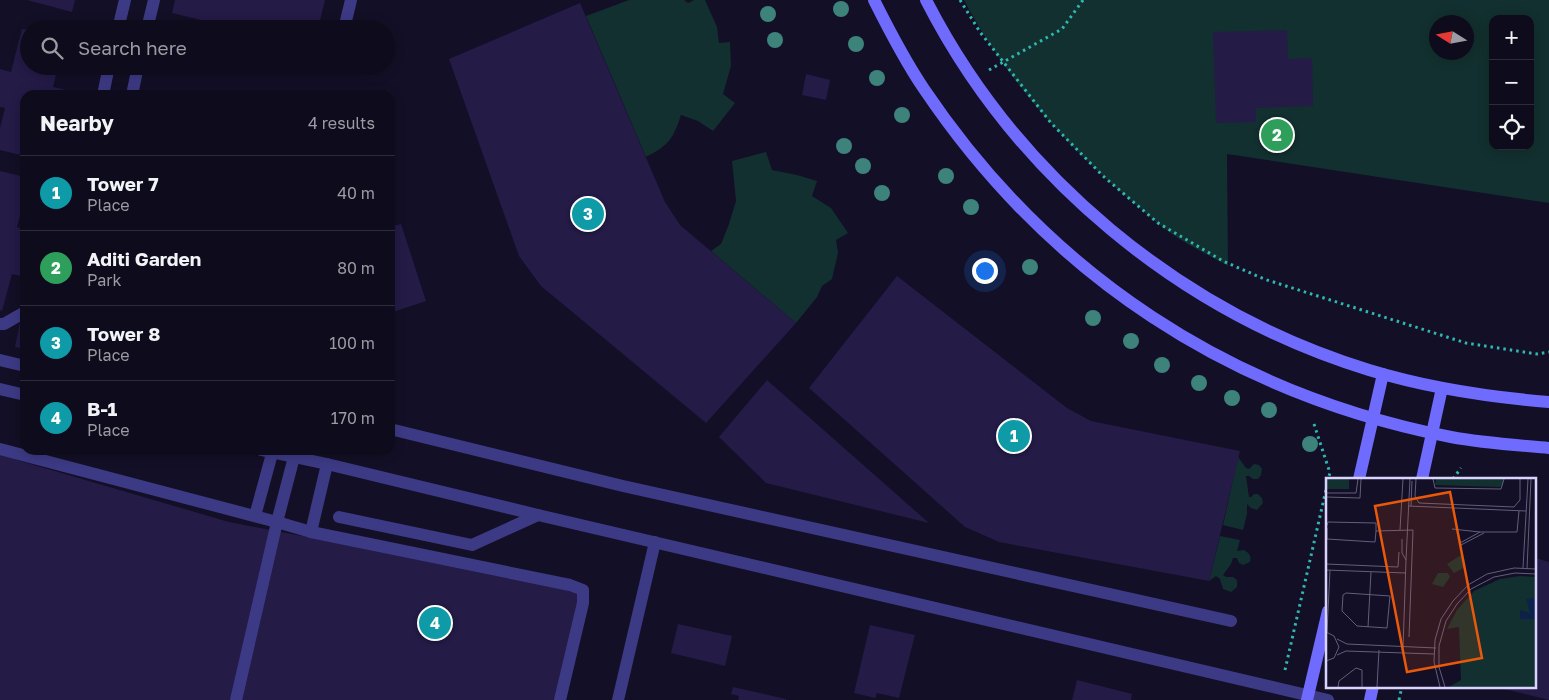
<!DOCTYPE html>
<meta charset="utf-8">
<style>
:root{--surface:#0e0b1c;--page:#171425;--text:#f1f3f6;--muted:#9b9ba3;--line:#2e2b3b;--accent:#0f766e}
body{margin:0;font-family:"Golos Text",sans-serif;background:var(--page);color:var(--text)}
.controls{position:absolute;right:15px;top:15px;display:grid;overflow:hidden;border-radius:10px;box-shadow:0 2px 12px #0003}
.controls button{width:45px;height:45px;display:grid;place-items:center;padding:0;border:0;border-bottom:1px solid var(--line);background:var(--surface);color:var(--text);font:25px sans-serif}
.compass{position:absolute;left:1429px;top:15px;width:45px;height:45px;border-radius:50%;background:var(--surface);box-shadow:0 2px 12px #0003;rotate:281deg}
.you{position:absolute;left:984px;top:270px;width:18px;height:18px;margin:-12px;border:4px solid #fff;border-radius:50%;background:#1a73e8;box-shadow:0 0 0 8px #1a73e833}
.badge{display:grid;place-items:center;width:32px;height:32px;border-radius:50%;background:var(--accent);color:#fff;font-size:16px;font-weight:700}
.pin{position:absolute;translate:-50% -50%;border:2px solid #fff;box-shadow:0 1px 5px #0006}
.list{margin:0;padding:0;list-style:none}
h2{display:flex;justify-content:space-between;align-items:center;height:65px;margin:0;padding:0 20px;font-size:21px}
h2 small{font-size:16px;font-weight:400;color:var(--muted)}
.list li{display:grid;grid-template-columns:32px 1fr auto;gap:15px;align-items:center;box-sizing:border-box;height:75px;padding:0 20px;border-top:1px solid var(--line)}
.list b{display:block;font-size:19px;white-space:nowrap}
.list p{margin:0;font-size:16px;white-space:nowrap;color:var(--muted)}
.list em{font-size:16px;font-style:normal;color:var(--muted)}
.icon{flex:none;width:28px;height:28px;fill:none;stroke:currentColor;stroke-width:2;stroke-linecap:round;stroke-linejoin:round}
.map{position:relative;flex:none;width:1549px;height:700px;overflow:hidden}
.search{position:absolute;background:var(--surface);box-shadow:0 2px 12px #0003;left:20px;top:20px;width:375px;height:55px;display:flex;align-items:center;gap:12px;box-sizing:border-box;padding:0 18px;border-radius:28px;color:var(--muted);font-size:19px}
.panel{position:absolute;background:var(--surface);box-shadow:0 2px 12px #0003;left:20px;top:90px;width:375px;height:365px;border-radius:15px}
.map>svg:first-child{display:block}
.green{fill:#12302f;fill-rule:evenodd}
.building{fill:#241b47}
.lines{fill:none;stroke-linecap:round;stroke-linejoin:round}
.path{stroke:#2fb8b0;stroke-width:3;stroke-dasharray:2.5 4;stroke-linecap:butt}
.lane{stroke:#3d3a85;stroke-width:12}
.street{stroke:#3d3a85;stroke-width:12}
.secondary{stroke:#6f6bff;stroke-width:12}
.tree{fill:#3d827b}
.inset-road{fill:none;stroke:#625e7d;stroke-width:1}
.view{fill:#e8590c;fill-opacity:0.15;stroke:#e8590c;stroke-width:2.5}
.inset-edge{fill:none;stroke:#d9d4ff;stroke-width:2.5}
</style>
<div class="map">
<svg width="1549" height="700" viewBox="0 0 1549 700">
<rect width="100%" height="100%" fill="#130f26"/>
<g class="green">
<path d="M629,0H684L688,3L694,0H705L717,27L719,43L730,42L731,66L723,94L735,103L713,131L698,121L681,115C673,139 669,145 646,157L586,16Z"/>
<path d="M964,0H1549V203L1227,154L1228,266C1212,257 1194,248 1178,238C1161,227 1144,212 1128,198C1063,143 1004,76 964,0ZM1493,19H1530V146H1493ZM1436,22H1466V52H1436Z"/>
<path d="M766,152L772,170L797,175L817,181L812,196L831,208L848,233L836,240L838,253L832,279L822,286L817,297L796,323L711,251L721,244L729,224L736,201L732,161Z"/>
<path d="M1238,457L1246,468L1249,469L1254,464L1259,465L1262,469L1261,475L1258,479H1253L1249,476H1246L1249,497H1251L1254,494H1258L1262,498L1263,503L1257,510L1251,508L1247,504V514L1243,530L1223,525Z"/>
<path d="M1220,536L1240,540L1237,551L1244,550C1249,553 1252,556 1250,562L1243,565L1239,563L1237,558H1233L1231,564L1223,575L1226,577H1233L1237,580V587L1231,592L1223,589L1220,579L1216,576L1209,581Z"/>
</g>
<g class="building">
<path d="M27,0H75L72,12Z"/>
<path d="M175,0H325L318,29H238L172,13Z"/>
<path d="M580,3L665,202L680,225L796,323L706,423L541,286L519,256L449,59Z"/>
<path d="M22,29L29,30V66H58L53,87L83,94L25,95V156L0,150V128L5,108L0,107V69L11,72Z"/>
<path d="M1287,30L1288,59L1312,58L1313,106L1256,108V122L1216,123L1213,32Z"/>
<path d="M806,74L830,80L826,100L802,95Z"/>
<path d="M0,171L25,177V197L17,227L25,229V277L12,274L2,311L0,310Z"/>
<path d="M401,224L426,301L390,313V227Z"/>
<path d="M897,276L1067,408L1091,421L1240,451L1209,581L999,542L965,527L809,388Z"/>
<path d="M20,322L25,323V349L15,347Z"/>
<path d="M767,380L929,523L766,483L719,437Z"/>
<path d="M0,455L229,522L583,590L560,700H0Z"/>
<path d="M1535,558L1549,562V700L1496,687L1535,686Z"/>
<path d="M678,624L732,636L725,666L671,653Z"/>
<path d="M870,625L915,635L899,698L877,693L875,698L854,693Z"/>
<path d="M1077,680L1132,694L1131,700H1072Z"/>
<path d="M733,687L786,699V700H738L739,696L731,694Z"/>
</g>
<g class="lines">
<g class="path">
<path d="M960,0L980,32L1051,123L1103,176L1158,223L1223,261L1264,279L1466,343L1537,354L1549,352"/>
<path d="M989,70L1062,29L1083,0"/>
<path d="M1314,424L1330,473L1328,479"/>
<path d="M1453,479L1461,468"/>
<path d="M1285,670L1328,481"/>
<path d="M1399,700L1402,686"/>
</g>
<g class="lane">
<path d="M118,29L125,0"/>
<path d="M147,29L154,0"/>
<path d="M344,29L351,0"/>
<path d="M103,95L109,66"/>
<path d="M132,95L138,66"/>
<path d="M0,324H4L25,312"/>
<path d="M0,360L25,366"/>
<path d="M0,389L25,395"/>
<path d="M390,429L623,486L1231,621"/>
<path d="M0,449L277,522L236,700"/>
<path d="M261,450L327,464L538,515L472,545L339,517"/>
<path d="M294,457L277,522L311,532L327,464"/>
<path d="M538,515L1328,700"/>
<path d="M255,516L273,450"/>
<path d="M311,532L570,585L583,590V603L560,700"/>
</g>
<path class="street" d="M618,700L655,542"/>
<g class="secondary">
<path d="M874,0C889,30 905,61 924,89C1050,276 1231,394 1451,437C1483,443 1516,445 1549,448"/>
<path d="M926,0C1016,176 1180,312 1369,370C1428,388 1488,397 1549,402"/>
<path d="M1359,479L1383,374"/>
<path d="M1422,479L1442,388"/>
<path d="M1307,700L1328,611"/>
<path d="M1370,700L1373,686"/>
</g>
</g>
<g class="tree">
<circle cx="841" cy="9" r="8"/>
<circle cx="768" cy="14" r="8"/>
<circle cx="775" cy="40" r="8"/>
<circle cx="856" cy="44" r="8"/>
<circle cx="877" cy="78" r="8"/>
<circle cx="902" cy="115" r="8"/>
<circle cx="844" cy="146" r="8"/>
<circle cx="863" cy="166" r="8"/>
<circle cx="946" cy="176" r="8"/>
<circle cx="882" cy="193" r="8"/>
<circle cx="971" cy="207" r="8"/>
<circle cx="1030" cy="267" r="8"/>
<circle cx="1093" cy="318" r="8"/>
<circle cx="1131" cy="341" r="8"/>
<circle cx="1162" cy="365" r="8"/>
<circle cx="1199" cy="383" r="8"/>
<circle cx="1232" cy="398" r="8"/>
<circle cx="1269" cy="410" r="8"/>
<circle cx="1310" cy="444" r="8"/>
</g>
<g transform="translate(1326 478)">
<rect width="210" height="210" fill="#130f26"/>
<path d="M0,1H23V11H0ZM110,1H177V6L174,9L109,7ZM135,77L139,89L128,95L121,86ZM112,95H122L124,99L117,109L106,106ZM194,98L210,99V209H123L135,202L133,149L121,151L131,132L148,113L174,101Z" fill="#12302f"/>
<path d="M210,120V141H194V132L204,135L200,121Z" fill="#0c2248"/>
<path class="inset-road" d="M90,1L89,18L93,25L188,29L194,22V1M107,1L109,10L175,11L178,1M0,15H30L32,1M0,19L34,20L35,1M82,28L200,33M85,28L86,3M0,50L2,44L50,45V53M1,50V61L49,64L50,53L87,52L83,159M126,51L154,54M74,52L77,1M76,61V75L80,82L84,1M134,65L154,54H191L193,33M135,67L158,55M0,86L72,89L73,74M197,90L202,1M201,91L205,1M0,92L80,95M20,115L64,118L61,150L31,148L16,133L17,117ZM42,149L45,94M0,154L8,158L13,169L8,180L0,183M1,154L4,92M11,161L21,166L110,170M77,170L80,82M11,177L20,173L108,176M12,209L13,203L30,190L36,192V209M51,209L53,172M114,209L108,184L109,162L115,141L127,123L142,107L161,96L188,90L210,91M119,209L113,189V168L120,143L131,126L145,111L168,99L189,95L210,96"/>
<path class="view" d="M124,14L156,180L81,194L49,28Z"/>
<rect width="210" height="210" class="inset-edge"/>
</g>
</svg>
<div class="controls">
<button>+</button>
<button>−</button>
<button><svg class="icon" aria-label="locate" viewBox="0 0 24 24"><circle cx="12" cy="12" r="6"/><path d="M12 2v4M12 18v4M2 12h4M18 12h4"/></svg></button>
</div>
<svg class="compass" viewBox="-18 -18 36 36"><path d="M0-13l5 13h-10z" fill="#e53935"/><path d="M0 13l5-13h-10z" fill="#9b9ba3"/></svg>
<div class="you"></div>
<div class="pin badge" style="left:1014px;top:436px;background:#0f9aa8">1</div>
<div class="pin badge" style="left:1277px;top:135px;background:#2e9e5b">2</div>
<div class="pin badge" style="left:588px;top:214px;background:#0f9aa8">3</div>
<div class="pin badge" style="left:435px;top:623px;background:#0f9aa8">4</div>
<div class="search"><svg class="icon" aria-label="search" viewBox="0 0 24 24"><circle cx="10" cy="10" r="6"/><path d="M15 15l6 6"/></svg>Search here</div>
<section class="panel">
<h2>Nearby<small>4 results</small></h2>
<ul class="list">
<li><span class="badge" style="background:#0f9aa8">1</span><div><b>Tower 7</b><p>Place</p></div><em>40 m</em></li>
<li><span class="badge" style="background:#2e9e5b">2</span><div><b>Aditi Garden</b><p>Park</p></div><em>80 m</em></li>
<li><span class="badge" style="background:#0f9aa8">3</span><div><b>Tower 8</b><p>Place</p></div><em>100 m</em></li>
<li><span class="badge" style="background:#0f9aa8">4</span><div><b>B-1</b><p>Place</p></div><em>170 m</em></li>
</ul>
</section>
</div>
